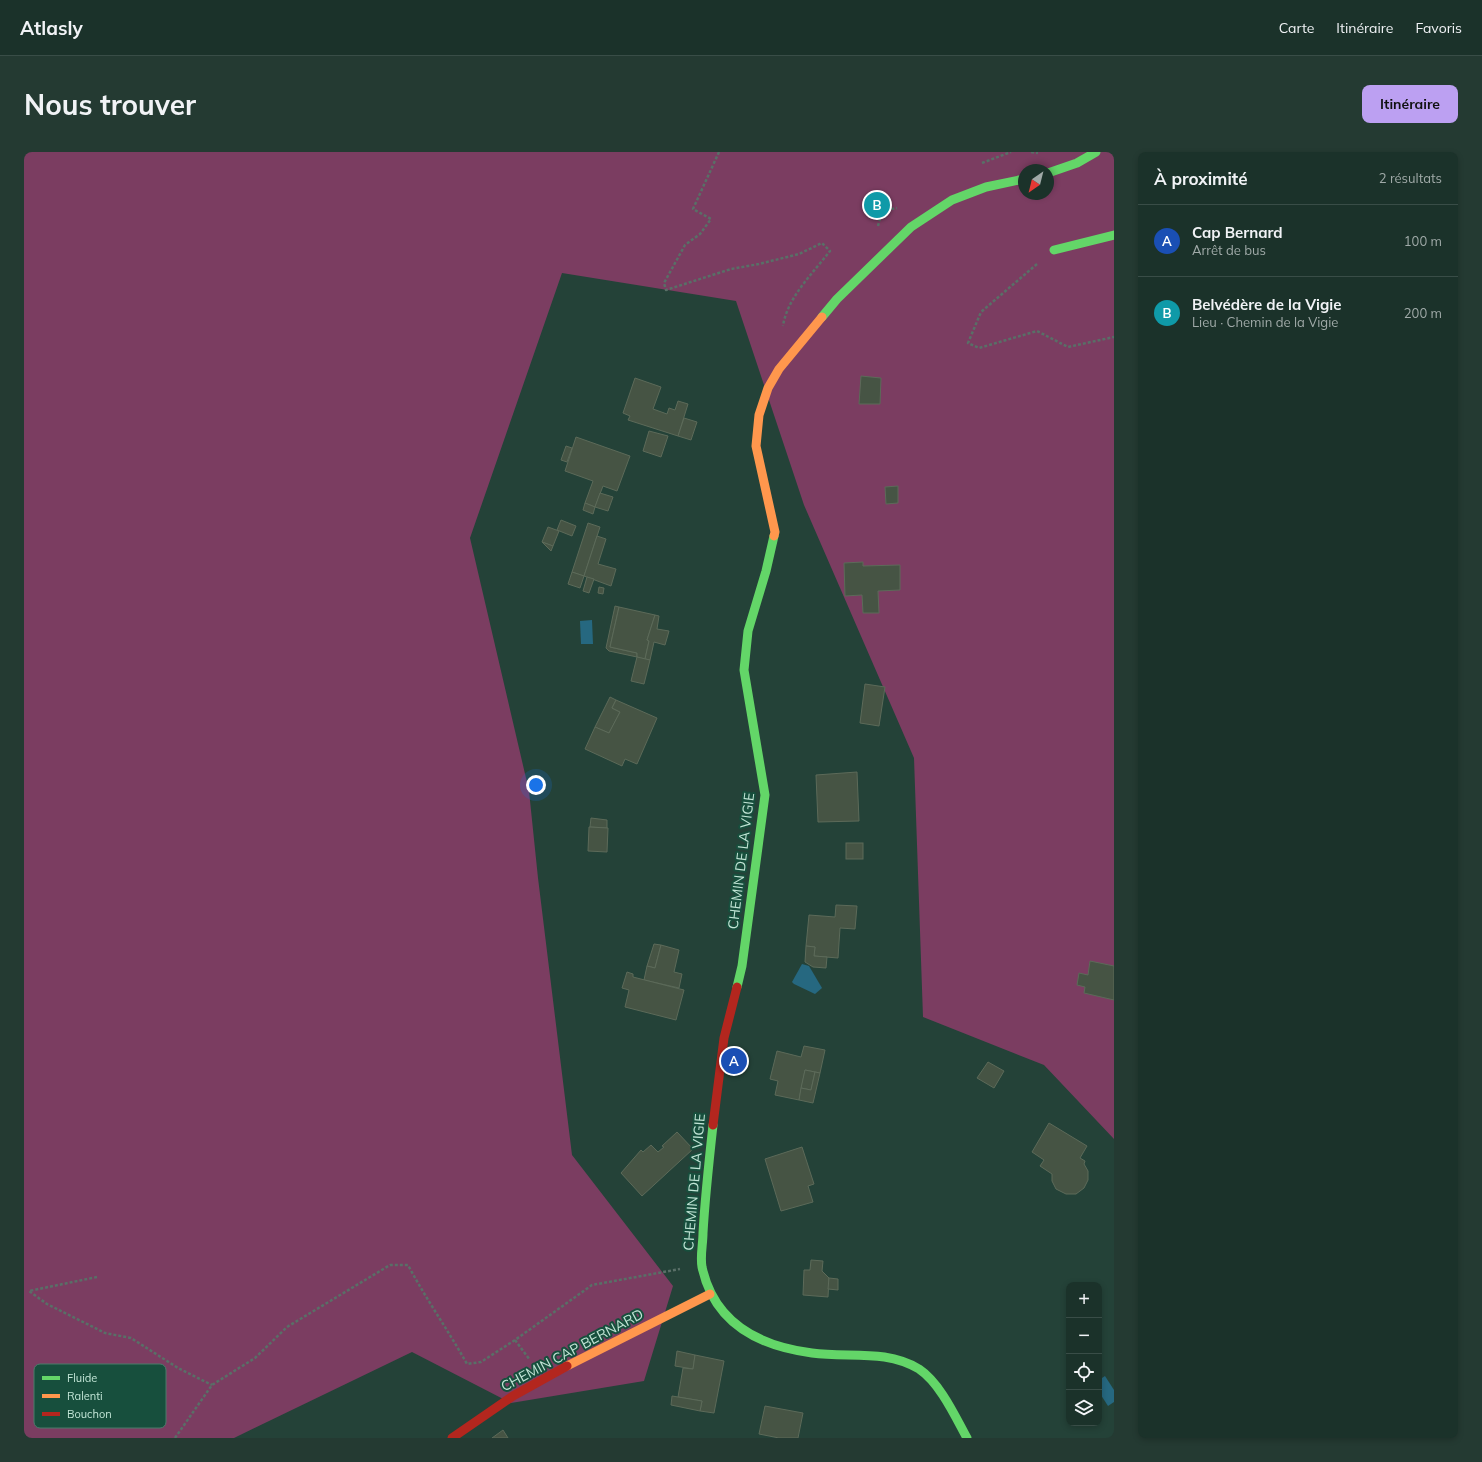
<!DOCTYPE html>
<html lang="fr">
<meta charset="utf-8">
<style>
:root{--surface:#1b322a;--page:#243a32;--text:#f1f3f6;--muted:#a0aaa8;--line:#394d47;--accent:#bca0f2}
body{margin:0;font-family:Mulish,sans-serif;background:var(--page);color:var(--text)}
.controls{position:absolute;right:12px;bottom:12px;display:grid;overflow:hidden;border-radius:8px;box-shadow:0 2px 6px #0003}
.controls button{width:36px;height:36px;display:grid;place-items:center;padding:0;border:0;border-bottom:1px solid var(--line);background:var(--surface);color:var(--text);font:20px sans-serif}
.compass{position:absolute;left:994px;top:12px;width:36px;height:36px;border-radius:50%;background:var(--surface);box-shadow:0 2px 6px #0003;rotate:215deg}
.you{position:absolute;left:512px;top:633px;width:14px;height:14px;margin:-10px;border:3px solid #fff;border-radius:50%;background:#1a73e8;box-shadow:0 0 0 6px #1a73e833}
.badge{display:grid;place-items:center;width:26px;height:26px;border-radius:50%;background:var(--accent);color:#fff;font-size:13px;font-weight:700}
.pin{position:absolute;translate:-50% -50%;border:2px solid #fff;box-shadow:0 1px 4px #0006}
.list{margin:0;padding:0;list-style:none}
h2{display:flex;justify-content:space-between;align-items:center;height:52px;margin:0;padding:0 16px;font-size:17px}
h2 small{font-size:13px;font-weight:400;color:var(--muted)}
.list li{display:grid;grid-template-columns:26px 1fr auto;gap:12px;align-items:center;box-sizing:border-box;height:72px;padding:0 16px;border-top:1px solid var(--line)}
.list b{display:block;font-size:15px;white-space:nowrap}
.list p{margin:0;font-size:13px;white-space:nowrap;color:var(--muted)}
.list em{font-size:13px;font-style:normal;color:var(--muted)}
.icon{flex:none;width:22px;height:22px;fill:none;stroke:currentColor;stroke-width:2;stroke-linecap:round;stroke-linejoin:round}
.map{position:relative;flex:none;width:1090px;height:1286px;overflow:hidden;border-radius:8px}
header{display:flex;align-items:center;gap:24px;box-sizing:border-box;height:56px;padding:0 20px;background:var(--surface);border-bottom:1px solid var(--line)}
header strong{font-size:19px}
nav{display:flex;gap:22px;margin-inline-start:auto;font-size:14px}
.intro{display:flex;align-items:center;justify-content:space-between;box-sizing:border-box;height:96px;padding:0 24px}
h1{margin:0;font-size:28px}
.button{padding:10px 18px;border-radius:8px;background:var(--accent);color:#111;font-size:14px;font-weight:700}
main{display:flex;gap:24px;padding:0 24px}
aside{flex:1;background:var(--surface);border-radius:8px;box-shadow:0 2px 6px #0003}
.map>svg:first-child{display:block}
.green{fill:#7b3d61;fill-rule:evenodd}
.water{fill:#266880}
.building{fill:#465444;stroke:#5c6a59}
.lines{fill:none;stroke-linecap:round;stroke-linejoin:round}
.path{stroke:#596f67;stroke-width:2.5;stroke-dasharray:3 2;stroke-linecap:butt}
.fast{stroke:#63d668;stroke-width:9}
.slow{stroke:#ff974d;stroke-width:9}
.jam{stroke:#b3261e;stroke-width:9}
.labels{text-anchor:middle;stroke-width:4;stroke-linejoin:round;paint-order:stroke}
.street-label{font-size:14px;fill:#c2e5d6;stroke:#174f3d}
.key{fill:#174f3d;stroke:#4a7c6b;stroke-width:1}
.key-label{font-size:11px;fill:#c2e5d6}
</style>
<header>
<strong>Atlasly</strong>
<nav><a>Carte</a><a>Itinéraire</a><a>Favoris</a></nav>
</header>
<div class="intro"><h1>Nous trouver</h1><a class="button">Itinéraire</a></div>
<main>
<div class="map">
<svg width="1090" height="1286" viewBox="0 0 1090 1286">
<rect width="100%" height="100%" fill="#244238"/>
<path class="green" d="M0,0H1090V987L1020,913L899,865L890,606L780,353L712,149L538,121L446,386L505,639L514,726L548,1003L649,1134L620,1229L487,1251L388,1200L210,1286H0ZM1000,18H1024V42H1000Z"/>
<g class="water">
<path d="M568,468L569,492H557L556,469Z"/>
<path d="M778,812L785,814L798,836L791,842L770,832L768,830Z"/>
<path d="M1081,1224L1090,1238V1250L1084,1254L1075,1240V1228Z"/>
</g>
<g class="building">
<path d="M837,224L857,226L856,252H835Z"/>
<path d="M611,226L637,235L629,257L643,262L645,256L651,258L654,249L664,252L654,284L604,268L606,264L599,261Z"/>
<path d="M660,266L673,270L667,288L654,284Z"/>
<path d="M625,279L644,284L637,305L619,299Z"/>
<path d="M552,285L606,304L593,339L579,334L571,355L561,351L569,329L541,319Z"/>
<path d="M542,294L548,296L543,310L537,308Z"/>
<path d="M874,334V351L862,352L861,335Z"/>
<path d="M576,341L589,345L584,359L571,355Z"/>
<path d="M561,351L571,355L569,362L559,358Z"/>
<path d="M537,368L552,374L548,384L533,378Z"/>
<path d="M564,371L576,375L560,424L548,420Z"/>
<path d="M524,375L535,379L529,394L518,390Z"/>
<path d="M573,384L582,387L574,412L592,417L587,434L560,424Z"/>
<path d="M518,390L529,394L527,399Z"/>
<path d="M839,410V414L876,413V438L854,439L855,461H839L838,443L821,444L820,411Z"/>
<path d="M548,420L560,424L556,436L544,432Z"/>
<path d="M563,425L570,427L565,441L559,439Z"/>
<path d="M575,435L580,436L579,442L574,441Z"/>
<path d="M591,454L595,455L586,495L613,501V505L585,499L582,496Z"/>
<path d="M595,455L631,463L623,488L625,489L621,507L613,505V501L586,495Z"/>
<path d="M631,463L635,464L633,477L645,479L641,493L630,490L626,508L621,507L625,489L623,488Z"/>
<path d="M613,505L626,508L620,532L607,529Z"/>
<path d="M841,532L861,535L855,574L836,571Z"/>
<path d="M586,545L592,548L588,556L596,560L585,581L571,575Z"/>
<path d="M592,548L633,566L613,612L601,607L598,614L561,597L571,575L585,581L596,560L588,556Z"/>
<path d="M833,620L835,669L794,670L792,623Z"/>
<path d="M567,666L583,668V676L566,675Z"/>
<path d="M565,675L584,676L583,700L564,699Z"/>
<rect x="822" y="691" width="17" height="16"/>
<path d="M812,753L833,754L831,777L816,776L814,806L790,804L791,795L782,794L785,763L811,765Z"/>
<path d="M630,792L637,793L631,816L623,814Z"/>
<path d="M637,793L655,798L650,820L658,822L655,836L620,828L623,814L631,816Z"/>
<path d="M782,794L791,795L790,804L803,805L802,816L789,815L781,810Z"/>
<path d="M1066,809L1090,814V848L1060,841L1061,835L1053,833L1055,821L1064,823Z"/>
<path d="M603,820L609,822V825L660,838L652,868L601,855L605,838L598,836Z"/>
<path d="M780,894L801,898L796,921L781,918L775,948L751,943L754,929L746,927L753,899L777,905Z"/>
<path d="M964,910L980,919L970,936L953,926Z"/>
<path d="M781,918L791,920L787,938L777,936Z"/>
<path d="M791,920L796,921L789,951L775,948L777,936L787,938Z"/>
<path d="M1025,971L1063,994L1056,1006L1061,1009L1060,1012L1064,1019V1028L1060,1036L1052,1042H1042L1032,1037L1028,1029V1022L1016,1014L1020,1008L1008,1000Z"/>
<path d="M653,980L669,997L618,1044L597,1021L617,998L619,1000L627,993L634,1000L640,995L638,994Z"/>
<path d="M778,995L790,1032L784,1034L789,1050L757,1059L741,1007Z"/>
<path d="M787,1108L799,1109L798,1119L805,1126L804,1145L779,1143L780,1118H786Z"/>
<path d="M805,1126L814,1127V1138L804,1137Z"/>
<path d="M653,1199L671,1203L669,1217L651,1214Z"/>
<path d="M671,1203L700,1209L690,1261L676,1259L678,1249L654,1245L659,1216L669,1217Z"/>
<path d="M648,1244L678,1249L676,1259L647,1253Z"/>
<path d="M741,1254L779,1261L774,1286H755L735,1282Z"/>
<path d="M479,1278L484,1286H468Z"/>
</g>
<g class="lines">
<g class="path">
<path d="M695,0L669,57L687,67L676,82L661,93L640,131L642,138L707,117L735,112L775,102L798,91L806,99C789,121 763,146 759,174"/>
<path d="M1007,0L1014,1"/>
<path d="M958,11L987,0"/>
<path d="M854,74L858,59L873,56"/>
<path d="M1013,112L957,160L944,191L955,196L1013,179L1044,195L1090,185"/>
<path d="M73,1125L5,1139L23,1152L81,1181L107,1186L154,1216L188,1233"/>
<path d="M491,1188L506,1208"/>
<path d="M151,1286L188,1233L231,1206L263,1175L366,1113H384C402,1147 424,1178 443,1212L457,1210L491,1188L568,1133L656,1117"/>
</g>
<g class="fast">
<path d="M1024,21L1053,11L1072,0"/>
<path d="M1030,98L1090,83"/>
<path d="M798,165L813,147L887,75L928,48L962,35L1000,27"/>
<path d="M713,835L718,814L741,643L720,518L724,479L742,419L750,384"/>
<path d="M689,973C685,1009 681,1045 679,1081C679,1092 676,1104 678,1115C690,1171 734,1194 788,1201C825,1206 862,1197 895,1217C916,1231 931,1264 943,1286"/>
</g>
<g class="slow">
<path d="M750,384L751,380L732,294L735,263L744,236L755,217L798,165"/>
<path d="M543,1214L686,1142"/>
</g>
<g class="jam">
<path d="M689,973L700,886L713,835"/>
<path d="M428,1286L489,1244L543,1214"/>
</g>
</g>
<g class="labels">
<g class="street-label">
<text transform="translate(717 709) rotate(-83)" y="5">CHEMIN DE LA VIGIE</text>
<text transform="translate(670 1030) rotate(-85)" y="5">CHEMIN DE LA VIGIE</text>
<text transform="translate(548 1198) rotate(-28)" y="5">CHEMIN CAP BERNARD</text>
</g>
</g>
<rect x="10" y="1212" width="132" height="64" rx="6" class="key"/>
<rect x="18" y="1224" width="18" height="4" fill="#63d668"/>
<rect x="18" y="1242" width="18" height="4" fill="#ff974d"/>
<rect x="18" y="1260" width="18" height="4" fill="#b3261e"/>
<g class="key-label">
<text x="43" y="1230">Fluide</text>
<text x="43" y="1248">Ralenti</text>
<text x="43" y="1266">Bouchon</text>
</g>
</svg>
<div class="controls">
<button>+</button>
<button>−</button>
<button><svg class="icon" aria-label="locate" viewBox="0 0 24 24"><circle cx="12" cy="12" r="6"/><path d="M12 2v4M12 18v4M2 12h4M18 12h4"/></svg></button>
<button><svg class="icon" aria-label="layers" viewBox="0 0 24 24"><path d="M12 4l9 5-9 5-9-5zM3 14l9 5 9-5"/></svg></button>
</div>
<svg class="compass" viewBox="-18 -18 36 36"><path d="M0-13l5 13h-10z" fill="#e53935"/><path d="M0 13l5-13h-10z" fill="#a0aaa8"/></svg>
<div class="you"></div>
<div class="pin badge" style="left:710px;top:909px;background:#1a4fb4">A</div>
<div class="pin badge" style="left:853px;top:53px;background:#0f9aa8">B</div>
</div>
<aside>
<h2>À proximité<small>2 résultats</small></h2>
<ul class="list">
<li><span class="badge" style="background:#1a4fb4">A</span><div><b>Cap Bernard</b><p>Arrêt de bus</p></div><em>100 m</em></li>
<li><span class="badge" style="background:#0f9aa8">B</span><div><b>Belvédère de la Vigie</b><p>Lieu · Chemin de la Vigie</p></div><em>200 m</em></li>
</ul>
</aside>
</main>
